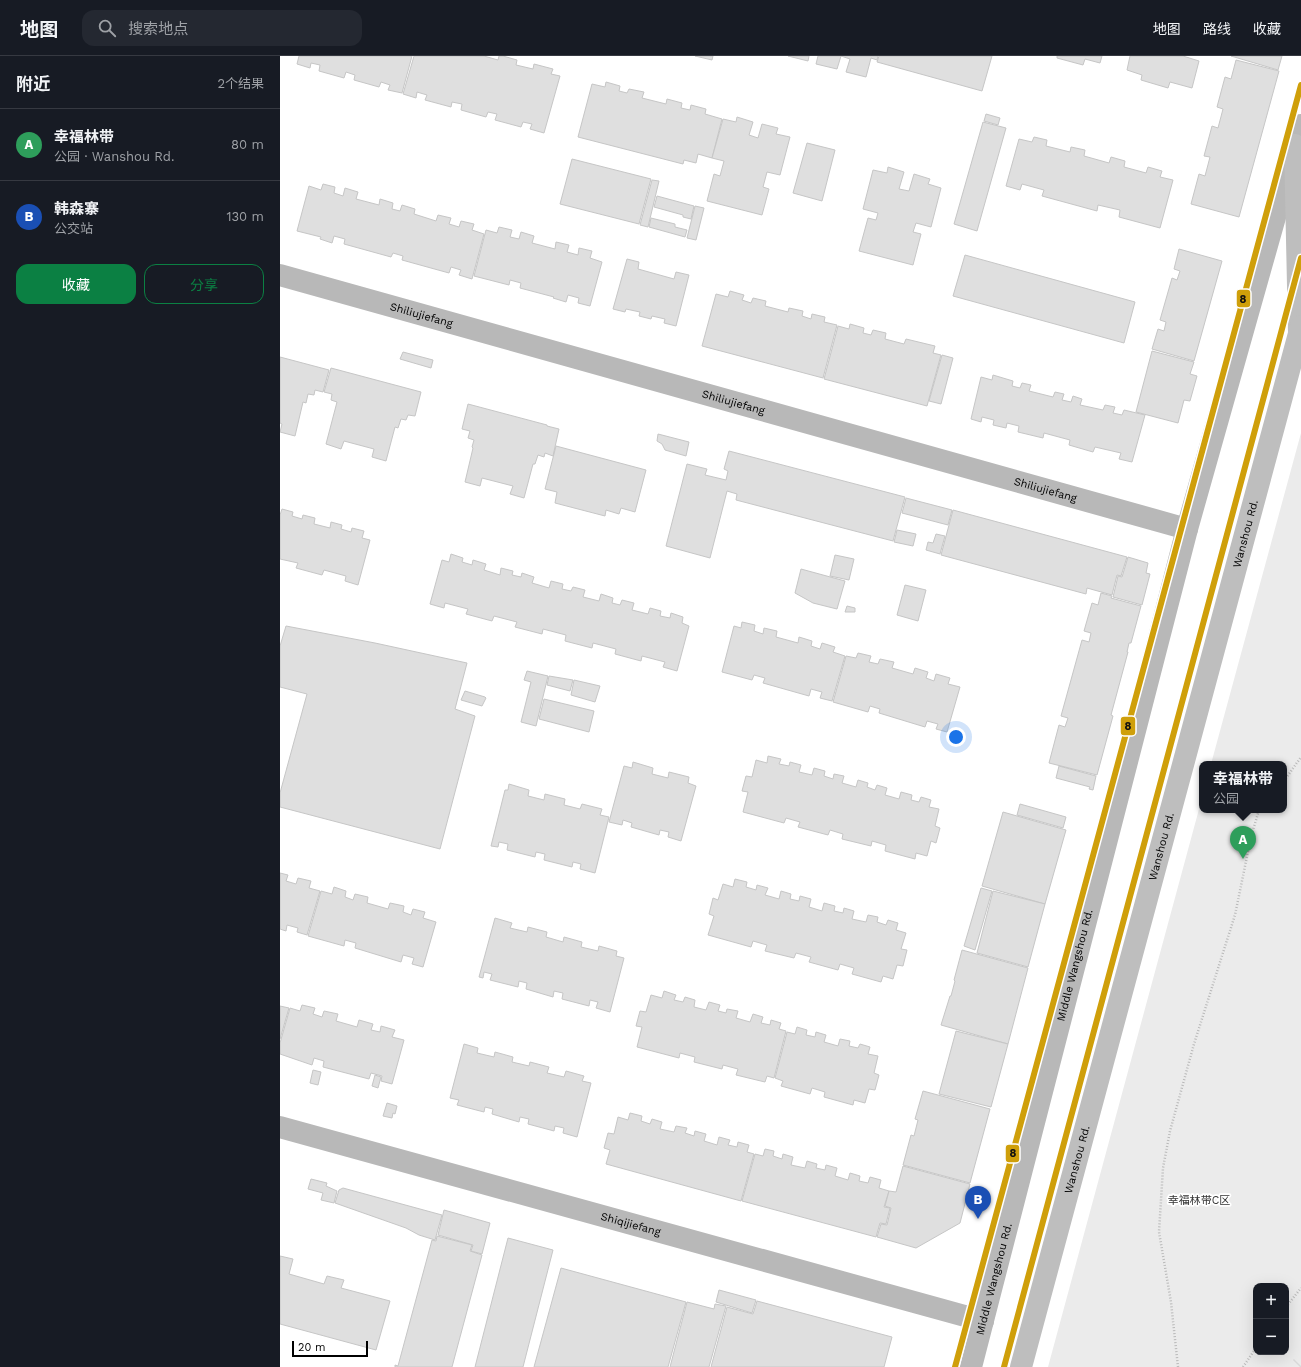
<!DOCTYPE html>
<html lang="zh">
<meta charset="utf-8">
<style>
:root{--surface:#171b24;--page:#242831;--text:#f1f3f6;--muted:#9ea1a6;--line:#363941;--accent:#0b8043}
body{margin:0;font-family:"Work Sans","Noto Sans SC",sans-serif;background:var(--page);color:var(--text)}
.controls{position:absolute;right:12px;bottom:12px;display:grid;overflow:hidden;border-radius:8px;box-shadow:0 4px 16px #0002}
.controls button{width:36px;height:36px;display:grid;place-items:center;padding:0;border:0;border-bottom:1px solid var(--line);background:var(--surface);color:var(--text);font:20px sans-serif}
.scale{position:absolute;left:12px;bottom:10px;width:76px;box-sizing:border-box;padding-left:4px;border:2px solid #000;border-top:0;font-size:11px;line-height:14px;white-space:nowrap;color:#000;-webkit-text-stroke:3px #fff;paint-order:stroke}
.you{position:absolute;left:676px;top:681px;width:14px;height:14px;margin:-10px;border:3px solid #fff;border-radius:50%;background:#1a73e8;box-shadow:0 0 0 6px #1a73e833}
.badge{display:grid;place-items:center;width:26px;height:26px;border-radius:50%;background:var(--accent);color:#fff;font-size:13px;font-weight:700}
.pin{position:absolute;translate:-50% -33px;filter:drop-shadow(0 1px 2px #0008)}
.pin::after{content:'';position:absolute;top:21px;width:14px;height:12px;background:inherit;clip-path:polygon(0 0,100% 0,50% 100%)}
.popup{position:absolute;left:919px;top:705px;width:88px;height:52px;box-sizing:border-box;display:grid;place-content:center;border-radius:8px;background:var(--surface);filter:drop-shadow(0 1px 3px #0005);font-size:13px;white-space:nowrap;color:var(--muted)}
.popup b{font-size:15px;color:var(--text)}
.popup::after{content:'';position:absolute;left:50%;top:100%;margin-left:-8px;border:8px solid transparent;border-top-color:var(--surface)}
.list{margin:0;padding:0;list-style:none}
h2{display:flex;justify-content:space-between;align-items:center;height:52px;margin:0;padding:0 16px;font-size:17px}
h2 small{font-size:13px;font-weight:400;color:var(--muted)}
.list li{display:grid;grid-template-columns:26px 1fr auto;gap:12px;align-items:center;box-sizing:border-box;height:72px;padding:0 16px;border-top:1px solid var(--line)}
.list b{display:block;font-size:15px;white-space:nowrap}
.list p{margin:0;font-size:13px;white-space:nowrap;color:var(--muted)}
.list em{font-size:13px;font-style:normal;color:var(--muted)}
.actions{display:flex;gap:8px;padding:12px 16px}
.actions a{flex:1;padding:9px 0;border:1px solid var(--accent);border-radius:12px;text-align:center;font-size:14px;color:var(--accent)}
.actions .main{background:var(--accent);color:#fff}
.icon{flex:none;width:22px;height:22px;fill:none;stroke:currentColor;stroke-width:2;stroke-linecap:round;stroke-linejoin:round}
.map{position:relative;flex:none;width:1021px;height:1311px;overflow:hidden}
header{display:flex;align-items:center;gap:24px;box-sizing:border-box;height:56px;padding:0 20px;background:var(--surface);border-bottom:1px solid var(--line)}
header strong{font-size:19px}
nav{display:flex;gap:22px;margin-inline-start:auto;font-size:14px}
.search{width:280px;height:36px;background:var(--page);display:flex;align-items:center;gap:10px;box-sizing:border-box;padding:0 14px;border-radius:12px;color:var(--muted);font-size:15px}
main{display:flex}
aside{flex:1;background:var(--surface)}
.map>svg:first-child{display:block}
.green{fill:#ebebeb;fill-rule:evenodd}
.building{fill:#dfdfdf;stroke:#c6c6c6}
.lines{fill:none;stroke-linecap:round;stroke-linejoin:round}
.street-tunnel{stroke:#d9d9d9;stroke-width:20;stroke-dasharray:20 10;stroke-linecap:butt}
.path{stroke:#b9b9b9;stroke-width:2.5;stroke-dasharray:1 2;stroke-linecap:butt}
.secondary{stroke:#b8b8b8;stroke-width:22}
.primary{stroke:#bebebe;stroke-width:22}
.metro-1-casing{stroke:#fff;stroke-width:9}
.metro-1{stroke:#cf9f0a;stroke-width:6}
.labels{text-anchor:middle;stroke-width:3.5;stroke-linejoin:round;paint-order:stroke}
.street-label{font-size:11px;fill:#000;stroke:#fff}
.park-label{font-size:11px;fill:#323232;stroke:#fff}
.line-badge{stroke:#fff;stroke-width:1.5}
.pale-badge-label{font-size:11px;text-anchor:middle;font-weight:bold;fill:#111}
</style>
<header>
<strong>地图</strong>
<div class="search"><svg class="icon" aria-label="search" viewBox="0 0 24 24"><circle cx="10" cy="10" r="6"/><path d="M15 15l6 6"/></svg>搜索地点</div>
<nav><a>地图</a><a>路线</a><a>收藏</a></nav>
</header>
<main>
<aside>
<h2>附近<small>2个结果</small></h2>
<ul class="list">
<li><span class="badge" style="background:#2e9e5b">A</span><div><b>幸福林带</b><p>公园 · Wanshou Rd.</p></div><em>80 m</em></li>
<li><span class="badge" style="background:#1a4fb4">B</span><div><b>韩森寨</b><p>公交站</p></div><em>130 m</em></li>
</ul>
<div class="actions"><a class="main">收藏</a><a>分享</a></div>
</aside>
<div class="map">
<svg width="1021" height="1311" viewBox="0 0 1021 1311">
<rect width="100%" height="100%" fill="#fff"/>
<path class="green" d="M1021,377V1311H768L922,742V754H1004V708H931ZM976,1230H1006V1296H976Z"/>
<g class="building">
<path d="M19,0H132L122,37L108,34L110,29L101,26L99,31L74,24L75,19L66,16L64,22L39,15L40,9L31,7L30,12L17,8Z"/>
<path d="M134,0H204L218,4L219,0H223L237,4L236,9L253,13L254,8L273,13L271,18L280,20L264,77L250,73L252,68L243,66L241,71L215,64L217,58L208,56L206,61L181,54L182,48L172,46L171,51L145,44L147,39L137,36L136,42L123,38Z"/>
<path d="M415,0H433L432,4Z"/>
<path d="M508,0H529L528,5Z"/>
<path d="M538,0H598L597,4L591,2L586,21L566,16L570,3L561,0L557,13L536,8Z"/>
<path d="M599,0H712L702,35L597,6Z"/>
<path d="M777,0H822L820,7L805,3L803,9L777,2Z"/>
<path d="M850,0H903L919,5L912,32L890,26L888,32L861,24L862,19L847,14Z"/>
<path d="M951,0H1002L998,14Z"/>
<path d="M956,4L999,15L959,161L911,148L919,118L925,120L930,101L924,100L932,70L938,72L943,53L937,51L945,21L951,23Z"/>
<path d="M326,26L340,30L339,35L347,37L349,33L364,36L362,42L386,48L387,43L402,47L401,52L410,54L411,49L426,53L425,58L442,63L432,102L418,98L416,107L404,104L403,108L298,81L312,28L325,31Z"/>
<path d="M706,58L720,62L718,69L704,65Z"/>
<path d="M457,61L473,66L469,79L478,82L482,68L498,72L496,78L510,81L500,119L487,116L483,131L489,133L482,159L427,145L434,118L440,120L444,105L432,102L443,63L456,66Z"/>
<path d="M703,66L726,72L697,175L674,168Z"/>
<path d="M754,81L767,84L766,90L790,96L791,91L805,94L804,100L829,107L831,101L845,105L844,111L866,117L868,111L882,115L880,121L893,124L880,172L839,161L840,154L818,149L817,155L762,140L764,134L742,128L740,134L726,130L739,83L752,86Z"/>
<path d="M527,87L555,94L542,145L513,137Z"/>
<path d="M292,103L371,123L359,168L280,148Z"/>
<path d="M608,111L624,116L619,133L629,135L634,118L650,123L648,128L661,132L651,171L636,167L633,176L641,178L633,209L579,195L588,162L596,164L598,157L583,153L593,114L607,117Z"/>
<path d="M372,124L379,125L368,171L360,169Z"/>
<path d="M43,128L55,131L54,137L63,140L65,132L78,136L76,143L99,149L100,143L113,147L112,153L120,155L122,149L135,153L134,158L156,165L158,159L171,162L169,168L179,171L181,165L194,168L192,174L204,178L192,223L179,219L181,214L171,211L169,217L122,204L123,200L113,197L111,201L64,188L65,183L54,180L52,187L40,183L41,181L17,175L29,130L41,134Z"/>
<path d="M377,140L414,150L411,163L403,161V159L374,151Z"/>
<path d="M415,150L424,152L416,184L407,182Z"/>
<path d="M371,162L395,168V171L407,174L405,181L369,171Z"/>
<path d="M219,171L232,174L230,181L239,183L241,176L254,180L252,187L275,193L276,186L289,189L287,196L298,199L299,192L312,195L310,202L322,206L310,250L298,247L299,242L288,239L286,246L273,242L274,241L240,232L241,227L230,224L229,229L194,220L206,174L217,177Z"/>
<path d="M899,193L942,205L914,305L872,293L878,273L884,275L886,266L880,264L892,222L897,224L900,215L894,213Z"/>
<path d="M685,199L855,246L844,287L673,240Z"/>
<path d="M347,203L359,206L358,213L394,223L396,216L409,219L396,270L384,267L385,263L372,260L371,263L359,260L360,256L346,253L345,256L333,253Z"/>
<path d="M450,235L464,239L462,244L471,247L473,242L486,245L485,250L508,256L509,252L523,255L522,260L531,263L532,258L545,261L544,266L557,269L543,322L422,290L436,238L448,241Z"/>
<path d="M570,268L584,272L583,277L591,279L593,274L606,277L605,283L624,288L626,283L655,290L653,297L661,299L647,350L544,323L558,270L569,273Z"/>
<path d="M872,295L914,306L910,318L917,320L910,345L904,344L898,367L856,356Z"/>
<path d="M123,296L153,304L151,312L120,303Z"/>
<path d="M662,299L673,302L661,348L649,345Z"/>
<path d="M0,301L49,314L43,336L35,334L34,339L28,338L26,347L23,346L15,380L0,376L2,368L0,367Z"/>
<path d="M51,312L141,336L135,360L128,359L126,364L121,363L118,372L115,371L106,405L92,401L94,393L64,385L61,393L46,388L57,346L51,344L52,338L44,336Z"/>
<path d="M713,319L733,325L732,330L740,332L742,327L751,329L749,335L773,341L775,336L784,338L782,344L791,346L793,340L802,343L800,349L823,354L825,349L835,351L833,357L842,359L844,354L865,359L852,406L839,403L841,397L815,391L813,396L789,389L790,384L764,377L763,382L738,376L739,370L727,367L726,372L713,369L714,364L702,361L701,366L691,363L701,321L712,324Z"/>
<path d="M188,348L267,369V370L279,373L273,400L265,397L264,401L258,399L255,408H253L244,442L230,438L233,430L202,422L200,430L185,426L193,392L192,391L194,384L188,382L190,375L182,373Z"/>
<path d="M378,378L409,386L406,400L385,394L382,388L377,385Z"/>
<path d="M276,390L366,414L355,456L341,452L339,458L326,454L325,460L275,447L277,436L265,433Z"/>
<path d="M449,395L625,441L613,485L456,444L457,438L447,435L430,502L386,490L407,408L427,413L425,419L446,424L448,415L444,413Z"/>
<path d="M626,442L672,454L668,469L622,457Z"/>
<path d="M2,453L13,456L12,460L22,463L23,459L35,462L34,468L50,472L51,466L62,469L61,473L71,476L72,472L84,475L82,482L90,484L78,529L65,525L66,520L44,514L42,519L16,512L18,507L0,503V459Z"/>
<path d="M673,454L847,501L841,520L837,519L832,539L807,532L806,538L661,499Z"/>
<path d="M617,474L636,478L633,490L614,486Z"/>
<path d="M656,478L665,480L660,498L646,494L648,486L653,487Z"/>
<path d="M171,498L183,502L182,506L192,509L193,504L206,508L204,514L220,519L221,512L233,515L232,519L241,521L242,517L254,521L252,527L269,532L271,525L283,528L282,533L291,535L293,531L305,534L303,541L319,545L321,538L333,542L332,547L340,549L342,544L354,547L352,554L368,558L370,552L381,555L380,560L390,562L391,557L403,561L402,567L409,570L397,615L383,611L385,606L362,600L361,605L335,598L336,593L313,587L312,592L285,585L286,579L263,573L262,578L235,571L237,566L214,560L212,565L186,558L188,553L165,547L164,552L150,548L162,504L169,506Z"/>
<path d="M555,499L574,503L569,524L550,520Z"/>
<path d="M848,501L868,507L866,517L870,518L862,549L833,541L838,520L842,521Z"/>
<path d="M521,513L565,525L557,553L533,547L515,537Z"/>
<path d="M625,529L646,534L638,565L617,559Z"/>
<path d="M821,537L832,540L831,542L861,550L851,587H849L847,596H848L831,659L833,660L817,719L769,707L779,669L785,671L788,662L781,660L802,584L809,586L811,577L804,575L812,547L818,549Z"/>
<path d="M567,550L575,552V556H565Z"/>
<path d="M462,566L475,569L474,575L483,578L484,572L497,575L496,581L518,587L519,581L532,585L531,590L540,593L542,587L555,591L553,596L565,600L552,645L540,642L542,636L531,633L529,640L483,627L485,622L474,619L472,624L442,616L454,570L461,572Z"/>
<path d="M6,570L95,587L187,607L175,653L195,660L160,793L0,751V737L27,638L0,631V590Z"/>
<path d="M578,597L591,600L589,606L598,608L600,603L614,606L612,612L633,618L635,612L648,616L646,622L654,625L656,618L670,622L668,628L680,631L667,676L656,673L658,668L647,665L645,671L599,657L600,653L590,650L588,656L553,646L566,600L576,602Z"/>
<path d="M247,615L268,620L256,670L241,666L251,626L244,624Z"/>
<path d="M269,620L293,624L290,635L267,629Z"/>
<path d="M294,624L320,630L315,646L291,639Z"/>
<path d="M185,635L205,641L206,642L202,650L181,644Z"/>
<path d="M264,643L314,655L309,676L259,663Z"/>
<path d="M488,700L501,703L499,708L509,710L510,706L521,709L519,716L532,719L534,712L545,715L544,720L553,723L554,718L564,720L562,727L576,731L578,724L588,727L587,731L595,734L597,729L607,732L605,739L619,743L621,736L632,739L631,744L639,746L641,741L651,744L649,751L659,753L655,770L660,772L656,787L651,785L647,800L636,797L635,803L605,795L606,789L592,785L591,790L562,783L563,778L550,774L548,779L518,771L520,766L506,762L504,767L463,756L468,736L462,735L466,720L472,721L476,704L487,707Z"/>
<path d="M353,706L373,712L372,718L388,722L389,716L409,721L408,727L416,730L401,785L388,781L389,776L380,774L379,779L351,771L352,767L343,764L342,769L329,766L344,710L352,712Z"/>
<path d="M779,710L816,720L813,734L809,733L810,731L776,722Z"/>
<path d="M229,728L249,734L248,740L264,744L265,738L285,743L284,749L300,753L302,748L322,753L320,759L329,761L315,817L300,813L301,808L293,806L292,811L264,804L265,798L256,796L255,801L227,794L228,788L219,786L218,791L211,790L225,734H228Z"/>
<path d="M740,748L786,761L783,772L737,759Z"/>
<path d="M723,756L786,774L765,848L702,830Z"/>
<path d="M0,817L8,819L6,825L16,828L18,822L31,825L29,832L40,835L27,879L17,876L18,872L7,869L6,875L0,873Z"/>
<path d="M455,823L467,826L466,831L476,834L477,829L488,832L485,839L499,843L501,835L511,838L510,843L519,845L520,840L531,843L529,851L542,855L544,847L555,850L554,855L563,857L564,852L574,855L572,863L586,866L588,859L598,861L597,866L606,869L608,864L618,867L616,874L626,877L621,893L627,894L623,910L617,909L613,923L603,920L601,926L572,918L574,912L560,908L558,914L529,906L531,901L516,897L514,902L485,895L487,889L473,885L471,891L428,879L434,860L429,858L433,842L438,844L443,828L453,831Z"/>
<path d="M54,831L66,835L65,841L73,844L75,838L88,841L87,847L108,853L110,847L124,850L123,856L131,859L133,853L145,856L143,862L156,866L143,911L132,908L134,902L123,899L121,906L75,892L76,887L65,884L64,890L28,880L41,835L52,838Z"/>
<path d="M701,832L712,835L695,894L684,890Z"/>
<path d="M713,835L765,848L748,911L697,897Z"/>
<path d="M215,862L232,867L230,872L247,876L248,871L267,876L266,881L283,886L284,881L302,886L301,891L318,895L319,890L337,895L336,900L344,902L330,956L316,952L318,946L310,944L309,950L282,943L283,937L274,935L273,941L246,933L247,927L239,925L238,931L210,924L212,918L204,916L203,922L199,921Z"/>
<path d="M682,894L748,912L728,988L661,969L670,940H671L675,925L674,924Z"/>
<path d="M384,935L396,939L394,944L403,946L405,941L415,944L414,951L426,954L429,946L440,949L438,955L446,957L447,953L458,955L456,962L470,966L473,958L483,961L481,967L490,969L491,964L501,967L499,973L506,975L494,1022L487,1020L485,1026L456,1019L458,1013L443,1009L442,1013L414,1006L415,1001L400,997L399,1002L357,991L362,971L356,970L360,955L366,956L371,939L382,942Z"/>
<path d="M22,949L35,952L33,958L42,961L44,955L58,958L56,965L77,971L79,964L93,968L91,974L100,976L101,970L115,974L112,981L124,984L112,1028L101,1025L102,1020L91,1017L89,1023L43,1011L44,1005L34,1002L32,1009L0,998V987L10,952L20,955Z"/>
<path d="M0,950L9,952L0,983Z"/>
<path d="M517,971L527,974L526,979L535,981L536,976L546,979L544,986L558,990L560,983L570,985L569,990L578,992L580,988L590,991L588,998L598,1000L594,1017L599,1019L595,1034L589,1033L585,1047L574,1044L573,1049L544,1041L545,1036L532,1032L530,1038L501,1030L503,1025L495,1022L507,976L515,978Z"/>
<path d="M676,975L728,988L711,1051L659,1038Z"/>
<path d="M184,988L198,992L197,997L214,1001L215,996L233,1001L232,1006L249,1010L250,1006L269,1011L267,1017L284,1021L286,1015L304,1020L302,1025L311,1027L297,1081L283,1077L284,1072L275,1070L274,1075L248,1068L249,1063L240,1061L239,1066L212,1058L213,1053L205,1051L204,1056L177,1049L179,1044L170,1042Z"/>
<path d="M33,1014L41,1016L38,1029L30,1027Z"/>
<path d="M95,1019L101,1021L98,1032L92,1030Z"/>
<path d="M643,1035L710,1053L690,1127L623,1109L631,1079L634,1080L638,1064L635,1063Z"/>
<path d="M107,1047L117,1050L115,1058L113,1057L112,1062L103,1060Z"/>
<path d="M350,1057L362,1060L361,1065L370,1068L372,1063L382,1066L380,1073L394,1076L396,1070L407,1072L405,1077L414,1080L415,1075L426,1078L424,1085L437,1089L439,1081L450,1084L448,1089L457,1091L458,1086L469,1089L467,1096L474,1098L461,1145L326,1108L330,1094L324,1092L328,1077L334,1078L338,1061L348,1064Z"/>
<path d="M485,1093L494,1095L493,1100L502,1103L503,1098L513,1101L511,1109L525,1112L527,1105L537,1108L536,1112L545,1114L546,1109L557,1112L555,1120L568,1124L570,1117L580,1120L579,1125L588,1127L590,1121L601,1124L599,1132L609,1135L604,1151L610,1152L606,1168L600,1167L596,1181L462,1145L475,1098L483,1100Z"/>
<path d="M623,1110L690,1128L680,1167L636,1192L597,1181L601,1168L607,1169L611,1152L605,1150L609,1135L616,1136Z"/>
<path d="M31,1123L47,1127L46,1130L57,1135L54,1147L41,1144L43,1137L28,1133Z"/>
<path d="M63,1132L162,1159L155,1184L139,1179L126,1172L55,1147L59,1134Z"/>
<path d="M164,1154L210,1167L202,1198L191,1195L193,1189L158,1179Z"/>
<path d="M157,1180L192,1189L190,1195L202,1199L172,1311H115V1309L118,1310L152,1184L156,1185Z"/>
<path d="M228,1182L273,1194L243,1311H195Z"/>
<path d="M0,1200L13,1203L9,1218L44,1228L47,1220L64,1224L61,1232L110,1245L96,1294L0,1268Z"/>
<path d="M281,1212L406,1246L388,1311H254Z"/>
<path d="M439,1234L476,1244L472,1257L436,1246Z"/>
<path d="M477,1245L612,1281L604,1311H431L447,1251L473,1258Z"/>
<path d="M407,1246L434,1253L435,1248L446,1250L429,1311H390Z"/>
</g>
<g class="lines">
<path class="street-tunnel" d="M1020,1311L1021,1310"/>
<g class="path">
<path d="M1004,725L1021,701"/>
<path d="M1006,1251L1021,1232"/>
<path d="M898,1311L891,1246L879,1176L883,1112L890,1075L914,988L955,859L971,781L979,754"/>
<path d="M963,1311L976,1292"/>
</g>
<g class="secondary">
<path id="s1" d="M0,219L907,473"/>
<path id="s2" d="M0,1071L703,1265"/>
<path id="s3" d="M691,1311L907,473L1021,69"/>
</g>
<g class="primary">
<path d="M1015,89L1019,277"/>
<path id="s4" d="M741,1311L1021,270"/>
</g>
<defs>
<g id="metro-1">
<path d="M675,1311L1021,29"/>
<path d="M724,1311L1021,202"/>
</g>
</defs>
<use href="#metro-1" class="metro-1-casing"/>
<use href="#metro-1" class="metro-1"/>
</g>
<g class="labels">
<g class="street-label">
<text dy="4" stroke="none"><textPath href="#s1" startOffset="147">Shiliujiefang</textPath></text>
<text dy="4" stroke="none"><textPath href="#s1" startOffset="471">Shiliujiefang</textPath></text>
<text dy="4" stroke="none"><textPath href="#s1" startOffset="795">Shiliujiefang</textPath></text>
<text dy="4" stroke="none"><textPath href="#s4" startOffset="863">Wanshou Rd.</textPath></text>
<text dy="4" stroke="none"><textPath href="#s4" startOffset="539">Wanshou Rd.</textPath></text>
<text dy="4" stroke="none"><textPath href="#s3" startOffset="415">Middle Wangshou Rd.</textPath></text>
<text dy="4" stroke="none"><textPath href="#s4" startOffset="215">Wanshou Rd.</textPath></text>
<text dy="4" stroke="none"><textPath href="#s2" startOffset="364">Shiqijiefang</textPath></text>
<text dy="4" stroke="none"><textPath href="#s3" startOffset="91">Middle Wangshou Rd.</textPath></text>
</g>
<g class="park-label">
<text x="919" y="1148">幸福林带C区</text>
</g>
</g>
<g class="line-badge">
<rect x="956" y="233" width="15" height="19" rx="4" fill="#cf9f0a"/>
<rect x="840" y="660" width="16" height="20" rx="4" fill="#cf9f0a"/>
<rect x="725" y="1088" width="15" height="19" rx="4" fill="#cf9f0a"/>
</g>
<g class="pale-badge-label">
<text x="963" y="247">8</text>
<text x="848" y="674">8</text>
<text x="733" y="1101">8</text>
</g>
</svg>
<div class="controls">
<button>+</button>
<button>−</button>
</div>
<div class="scale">20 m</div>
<div class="you"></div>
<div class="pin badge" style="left:963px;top:803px;background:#2e9e5b">A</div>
<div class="popup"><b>幸福林带</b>公园</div>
<div class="pin badge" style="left:698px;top:1163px;background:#1a4fb4">B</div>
</div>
</main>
